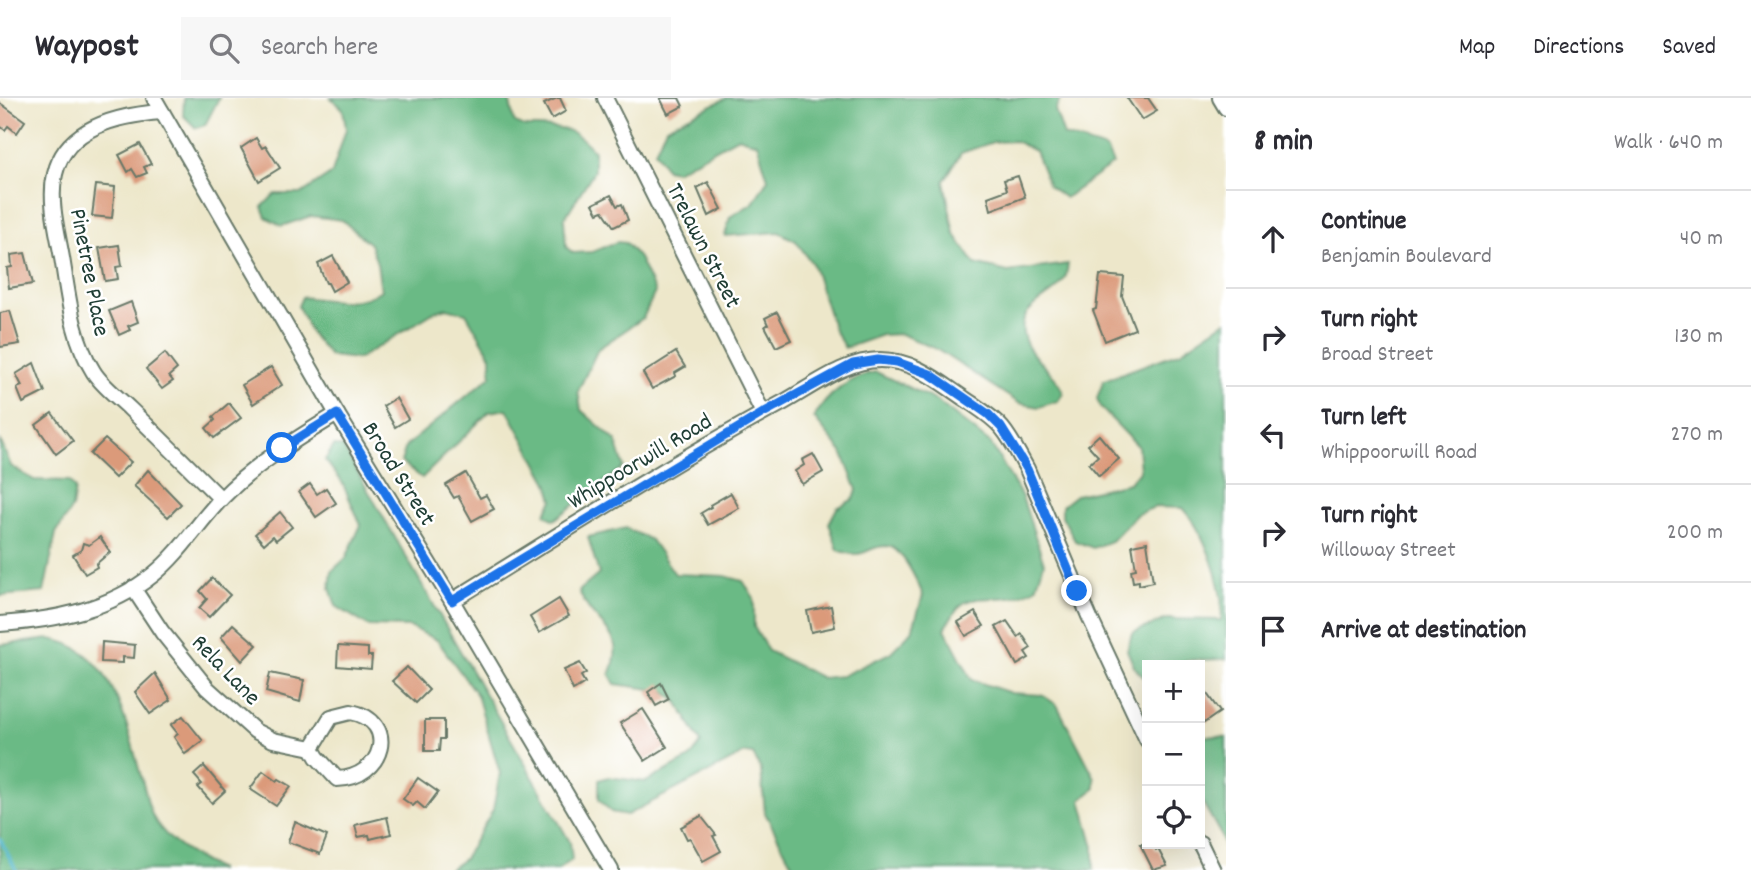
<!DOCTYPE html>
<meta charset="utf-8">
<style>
:root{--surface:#fff;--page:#f7f7f7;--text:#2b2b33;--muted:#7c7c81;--line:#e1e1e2}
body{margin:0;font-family:Dekko,sans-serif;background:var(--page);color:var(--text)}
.controls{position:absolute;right:21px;bottom:21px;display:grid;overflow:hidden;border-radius:0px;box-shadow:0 7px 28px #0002}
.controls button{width:63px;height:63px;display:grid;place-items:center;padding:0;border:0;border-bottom:2px solid var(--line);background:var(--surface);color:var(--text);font:35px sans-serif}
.stop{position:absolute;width:21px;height:21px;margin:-16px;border:5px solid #1a73e8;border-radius:50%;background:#fff}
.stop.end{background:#1a73e8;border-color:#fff;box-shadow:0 2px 7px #0008}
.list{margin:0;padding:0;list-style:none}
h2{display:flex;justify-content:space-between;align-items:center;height:91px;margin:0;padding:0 28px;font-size:30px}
h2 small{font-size:23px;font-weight:400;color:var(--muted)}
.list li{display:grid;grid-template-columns:46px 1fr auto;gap:21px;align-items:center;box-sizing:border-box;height:98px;padding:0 28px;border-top:2px solid var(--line)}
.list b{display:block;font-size:26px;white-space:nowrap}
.list p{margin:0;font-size:23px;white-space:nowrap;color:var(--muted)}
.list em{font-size:23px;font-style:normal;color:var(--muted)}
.icon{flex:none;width:38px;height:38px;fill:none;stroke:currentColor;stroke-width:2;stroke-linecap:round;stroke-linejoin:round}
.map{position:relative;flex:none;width:1226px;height:772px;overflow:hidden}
header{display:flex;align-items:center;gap:42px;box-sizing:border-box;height:98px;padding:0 35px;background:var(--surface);border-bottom:2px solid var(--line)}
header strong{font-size:33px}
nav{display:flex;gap:38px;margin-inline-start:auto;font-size:24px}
.search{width:490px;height:63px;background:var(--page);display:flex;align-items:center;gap:18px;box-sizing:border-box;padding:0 24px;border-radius:0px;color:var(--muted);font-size:26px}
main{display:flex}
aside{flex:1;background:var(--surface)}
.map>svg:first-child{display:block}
.forest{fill:#6bba85;stroke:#457c5c;stroke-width:2}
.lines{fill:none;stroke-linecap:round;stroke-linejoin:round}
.stream{stroke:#4eb6cc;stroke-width:3.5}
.building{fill:#db9a7a}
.minor-casing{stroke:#677868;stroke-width:18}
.minor{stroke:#fff;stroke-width:14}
.route{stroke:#1a73e8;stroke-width:9}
.labels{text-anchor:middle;stroke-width:5;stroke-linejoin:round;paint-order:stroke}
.street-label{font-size:24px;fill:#1f3d34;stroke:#fff}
</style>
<header>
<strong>Waypost</strong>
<div class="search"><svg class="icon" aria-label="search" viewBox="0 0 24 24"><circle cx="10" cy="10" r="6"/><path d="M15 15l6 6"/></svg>Search here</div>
<nav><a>Map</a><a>Directions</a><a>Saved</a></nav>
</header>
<main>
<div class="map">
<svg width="1226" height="772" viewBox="0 0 1226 772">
<rect width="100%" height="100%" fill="#fff"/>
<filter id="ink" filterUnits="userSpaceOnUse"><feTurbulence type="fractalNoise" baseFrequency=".0143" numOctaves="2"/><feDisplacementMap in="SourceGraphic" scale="14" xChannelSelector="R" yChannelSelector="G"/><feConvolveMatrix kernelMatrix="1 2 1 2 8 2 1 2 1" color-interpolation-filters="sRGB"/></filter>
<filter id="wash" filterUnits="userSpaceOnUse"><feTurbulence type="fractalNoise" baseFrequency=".00686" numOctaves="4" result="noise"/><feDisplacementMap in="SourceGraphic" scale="28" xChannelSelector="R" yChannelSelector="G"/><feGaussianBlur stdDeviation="1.57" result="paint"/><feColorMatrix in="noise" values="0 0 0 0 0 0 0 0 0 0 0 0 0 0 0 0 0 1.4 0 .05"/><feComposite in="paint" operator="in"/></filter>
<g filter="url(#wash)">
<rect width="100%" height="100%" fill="#ede7ca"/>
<g class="forest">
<path d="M184,0H219L205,27L196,30L183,17Z"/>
<path d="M331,0H509L514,24C521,29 526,29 535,29C564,30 575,30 594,53V73L564,121L566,149L573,155L592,154L617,144L626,145L639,160L655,194L643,220L598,251L578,293L581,312L616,343L624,369L554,422L545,416L553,402L548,385L507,311L489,314L422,380L401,364L406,348L491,278V258L466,215L447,210L436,213L358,261L330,258L311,236L298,208L302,199C326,202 360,209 381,192L377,165L370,146L342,122L311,118L282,128L266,119L262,109L275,96H301L332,75L346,31L343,11Z"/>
<path d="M727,0H1061L1055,12L1064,38L1106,51L1113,66L1065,100L1049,88L1035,53L1015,43L993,44L961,55L944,83L954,135L975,166L1008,174L1068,166C1067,171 1067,178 1064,182C1054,202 1008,207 1027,247C1036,265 1057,275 1063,295L1058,303L1039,309L1019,305L936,251L901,236L882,237L845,250L834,232L813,167L796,143L779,134L725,138L730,119L753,105L768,81L757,45L738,39L676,73L666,71L655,53L666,29Z"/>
<path d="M1226,223V561L1187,562L1180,567H1147V583L1134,569L1127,552L1132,535L1167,521L1221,522C1226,491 1204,433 1183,410L1155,409L1137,416L1111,443L1093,450L1075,443L1062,418V408L1076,397L1129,385L1140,372L1138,348L1100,309L1097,300L1104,282L1180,254Z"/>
<path d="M876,274L937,303L991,346L1022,399L1044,465L1036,490C1027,494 1018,499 1009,499C972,503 963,493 945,531L972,582L1011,595L1042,597L1057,607L1095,680V690L1081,702L1094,749V772H795L765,715L761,672L753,656L745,655L627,717L611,714L599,701V682L608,679L646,684L690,660L701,645L678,605L665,593L615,586L610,577C629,530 594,532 579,493L599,476L588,439L626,430L651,442L675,476L725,478L743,483L754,500V529L768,553L822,580L842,578L890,555L912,533L923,497C918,485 902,449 887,448C865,448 866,463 838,452L829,425L837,410L854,401L857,392L842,354L814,320C826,297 851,278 876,274Z"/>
<path d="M0,342L11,368L34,382L69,383L75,391L72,410L56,435L44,494L0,498Z"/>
<path d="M334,348L343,349L570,744L572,762L557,772H448L464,761L493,712L500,675L477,597L437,542L410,529L368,528L336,508L330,490L332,473L346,460L361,427L342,384L325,362Z"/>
<path d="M50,541C117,551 127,633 144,689C147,699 149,715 156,724C171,747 195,759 219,772H0V547Z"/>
<path d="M1200,638L1226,639V755L1221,737L1200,700Z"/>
</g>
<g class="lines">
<path class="stream" d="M0,741L16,772"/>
</g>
<g id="blocks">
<g class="building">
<path d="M557,0H560L566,13L552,21L544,6Z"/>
<path d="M660,0H679L683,8L668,16Z"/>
<path d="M1127,0H1148L1157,13L1142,22Z"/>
<path d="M0,5L25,23L17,35L8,28L5,32L0,28Z"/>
<path d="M256,40L262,50L266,48L280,70L259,83L241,50Z"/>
<path d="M140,46L151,66L144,69L147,75L137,79L132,71L128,74L119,57Z"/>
<path d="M1018,78L1025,99L991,112L988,99L1007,92L1004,82Z"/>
<path d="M708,84L722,111L709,118L697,90Z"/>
<path d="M96,87L115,89L112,120L92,118Z"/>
<path d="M611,97L617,108L622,106L628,122L614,129L603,113L598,115L593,106Z"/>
<path d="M119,147L122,168L116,169L118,181L105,183L99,150Z"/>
<path d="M25,155L33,186L9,190L7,170L12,169L11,157Z"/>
<path d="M333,158L347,184L332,193L328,185H326L318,166Z"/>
<path d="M1100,177L1124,179L1122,198L1135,231L1105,243L1093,212L1096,211Z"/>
<path d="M131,204L138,224L128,228L130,232L119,237L109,213Z"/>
<path d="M10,213L20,246L0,249V215Z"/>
<path d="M777,214L791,242L776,249L765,228L768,227L765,220Z"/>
<path d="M676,254L685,269L675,275L676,278L652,291L643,275Z"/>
<path d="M165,255L177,271L169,278L173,283L162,291L146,271Z"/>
<path d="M34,265L45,294L23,305L17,290L22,288L16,276Z"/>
<path d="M271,269L282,287L253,306L242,287Z"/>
<path d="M396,300L408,321L395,329L383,308Z"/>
<path d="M229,305L241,320L214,340L206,330L215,322L213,319Z"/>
<path d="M52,315L73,343L56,356L36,327Z"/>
<path d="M1099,337L1119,361L1099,378L1089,366L1098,358L1088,347Z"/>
<path d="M105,341L131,364L115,380L90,356Z"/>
<path d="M813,356L823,374L802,386L795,373L804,367L802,362Z"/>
<path d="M148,372L181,406L168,419L134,388Z"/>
<path d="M466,375L480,400L486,397L494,411L472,423L458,398L454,400L446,387Z"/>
<path d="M310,386L317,396L326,390L336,405L316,419L299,394Z"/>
<path d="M731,395L739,410L708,427L701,415L711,409L710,407Z"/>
<path d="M280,414L292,429L276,442L273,438L264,446L255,436Z"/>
<path d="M100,439L110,454L96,466L97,469L85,476L73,457L81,452L83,445L89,447Z"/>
<path d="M1147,444L1153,484L1139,487V483L1133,484L1131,472L1136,471L1132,447Z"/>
<path d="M212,480L230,497L209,519L199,510L207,501L200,493Z"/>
<path d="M559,501L569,518L539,535L530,519Z"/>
<path d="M831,508L835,529L811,534L807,513Z"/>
<path d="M975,514L984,528L966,538L958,524Z"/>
<path d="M1007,523L1018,539L1022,536L1031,550L1025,554L1029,560L1017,567L996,529Z"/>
<path d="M233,526L257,547L242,563L221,539Z"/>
<path d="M102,544L135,547L134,560L123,559V565L101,564Z"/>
<path d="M338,548L368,550V558H372L371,571L337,568Z"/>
<path d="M580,565L586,575L581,578L585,585L573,592L564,572Z"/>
<path d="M407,569L429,592L416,605L392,583Z"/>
<path d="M155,575L171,602L150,616L135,594Z"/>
<path d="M270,575L304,582L300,604L266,594Z"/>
<path d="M661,585L669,601L656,608L648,594Z"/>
<path d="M1200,586L1220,614L1204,625L1200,619Z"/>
<path d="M643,611L667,649L645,663L620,625Z"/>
<path d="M183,618L203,643L185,656L174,639L178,636L171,627Z"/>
<path d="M425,622H444V641H440L439,653H425Z"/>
<path d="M204,668L225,693L212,705L198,689L202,686L194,677Z"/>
<path d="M263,673L277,683L279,681L291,688L276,708L250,691Z"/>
<path d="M418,680L438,694L425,711L417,704L413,708L403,701Z"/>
<path d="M701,718L716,737L713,738L721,753L703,763L690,740L687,741L681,729Z"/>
<path d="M387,719L391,736L370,741L369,737L358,739L355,727Z"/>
<path d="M295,724L327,738L320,756L288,744Z"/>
<path d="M1140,746H1153L1156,752L1158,751L1167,768L1153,772Z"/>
</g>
</g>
</g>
<g filter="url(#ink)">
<use href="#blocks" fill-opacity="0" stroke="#677868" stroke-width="2"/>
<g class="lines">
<defs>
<g id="minor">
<path d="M154,0L337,316L452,503L611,772"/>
<path d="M605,0L763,315"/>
<path d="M1220,0L1226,10"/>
<path d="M162,14C120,17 66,28 55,76C48,104 59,139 63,166C69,203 73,241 93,273C101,287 118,299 130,311C161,341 191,371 221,401"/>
<path d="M133,490L162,534L207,590L255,633L273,642L312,650"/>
<path d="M452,503C562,435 671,365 784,304C813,288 846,262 880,262C914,262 938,283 965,301C978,310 992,318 1002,330C1012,342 1019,357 1027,371L1089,518L1147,642"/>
<path d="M0,526C55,522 110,512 154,476C180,455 198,425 221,401C255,366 296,341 337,316"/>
<path d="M351,614C399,623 384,680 337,681L317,659L312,650L331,619Z"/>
<path d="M1200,745L1213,772"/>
</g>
</defs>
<use href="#minor" class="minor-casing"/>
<use href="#minor" class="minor"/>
</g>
</g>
<g class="lines" filter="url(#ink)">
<path class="route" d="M282,350L337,316L452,503L763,315L853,266L878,262L897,264L930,276L988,316L1001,329L1027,371L1077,493"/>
</g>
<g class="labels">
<g class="street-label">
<text transform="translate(705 147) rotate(63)" y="8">Trelawn Street</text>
<text transform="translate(91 174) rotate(79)" y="8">Pinetree Place</text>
<text transform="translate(639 362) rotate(-31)" y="8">Whippoorwill Road</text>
<text transform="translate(400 375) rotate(58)" y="8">Broad Street</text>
<text transform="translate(227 571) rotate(46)" y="8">Rela Lane</text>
</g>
</g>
</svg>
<div class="controls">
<button>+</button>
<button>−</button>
<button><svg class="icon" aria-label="locate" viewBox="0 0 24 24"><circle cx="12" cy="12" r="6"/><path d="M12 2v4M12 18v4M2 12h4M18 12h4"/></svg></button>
</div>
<div class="stop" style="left:282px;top:350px"></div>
<div class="stop end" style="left:1077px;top:493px"></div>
</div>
<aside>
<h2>8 min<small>Walk · 640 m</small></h2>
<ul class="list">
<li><svg class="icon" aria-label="ahead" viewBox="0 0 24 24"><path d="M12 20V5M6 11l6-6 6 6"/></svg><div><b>Continue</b><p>Benjamin Boulevard</p></div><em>40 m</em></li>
<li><svg class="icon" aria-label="right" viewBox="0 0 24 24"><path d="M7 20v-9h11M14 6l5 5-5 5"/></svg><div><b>Turn right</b><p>Broad Street</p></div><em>130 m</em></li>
<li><svg class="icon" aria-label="left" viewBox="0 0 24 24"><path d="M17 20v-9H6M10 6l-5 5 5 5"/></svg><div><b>Turn left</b><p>Whippoorwill Road</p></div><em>270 m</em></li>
<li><svg class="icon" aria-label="right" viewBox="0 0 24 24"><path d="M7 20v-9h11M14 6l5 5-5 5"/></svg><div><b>Turn right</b><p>Willoway Street</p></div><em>200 m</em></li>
<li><svg class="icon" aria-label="arrive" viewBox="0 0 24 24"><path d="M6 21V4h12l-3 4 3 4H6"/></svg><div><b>Arrive at destination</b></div></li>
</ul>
</aside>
</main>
